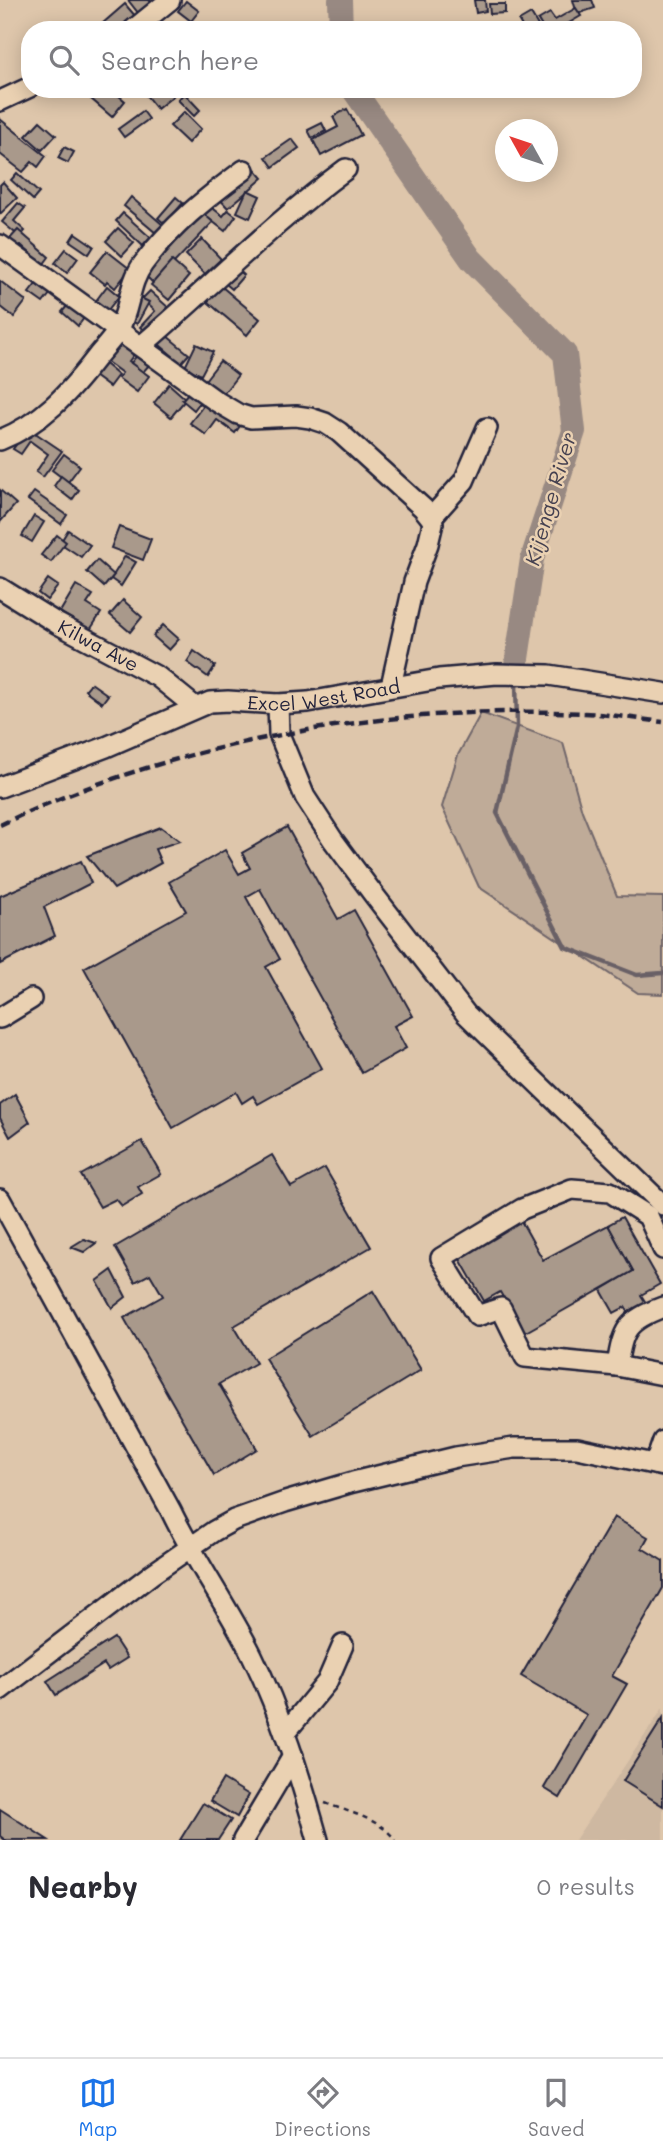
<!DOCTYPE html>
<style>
:root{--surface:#fff;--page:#f7f7f7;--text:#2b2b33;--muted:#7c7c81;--line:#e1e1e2;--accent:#1a73e8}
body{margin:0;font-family:Mali,sans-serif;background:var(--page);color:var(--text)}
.compass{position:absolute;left:495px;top:119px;width:63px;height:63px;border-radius:50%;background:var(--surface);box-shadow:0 4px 18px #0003;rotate:310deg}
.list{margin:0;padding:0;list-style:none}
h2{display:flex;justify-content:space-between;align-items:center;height:91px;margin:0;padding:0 28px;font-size:30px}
h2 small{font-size:23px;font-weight:400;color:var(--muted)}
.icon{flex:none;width:38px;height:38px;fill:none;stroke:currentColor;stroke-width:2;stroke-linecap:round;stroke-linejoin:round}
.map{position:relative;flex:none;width:663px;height:1840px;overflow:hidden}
.search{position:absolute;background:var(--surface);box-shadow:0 4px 18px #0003;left:21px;right:21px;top:21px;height:77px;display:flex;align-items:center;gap:18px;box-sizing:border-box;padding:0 24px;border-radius:28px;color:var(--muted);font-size:26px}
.sheet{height:217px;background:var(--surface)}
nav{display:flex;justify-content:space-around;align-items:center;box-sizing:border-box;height:98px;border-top:2px solid var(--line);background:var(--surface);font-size:19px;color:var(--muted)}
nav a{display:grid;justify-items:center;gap:4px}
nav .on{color:var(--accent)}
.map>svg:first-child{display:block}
.built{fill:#ceb8a1}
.green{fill:#bfab98;stroke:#70666a;stroke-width:2}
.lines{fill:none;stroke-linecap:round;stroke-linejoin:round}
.stream{stroke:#696066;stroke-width:4.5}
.river{stroke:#988982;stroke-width:24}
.building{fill:#a9998b;stroke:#22223b;stroke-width:2}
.minor-casing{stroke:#22223b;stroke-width:24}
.path{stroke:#22223b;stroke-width:2.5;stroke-dasharray:5 5;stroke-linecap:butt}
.minor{stroke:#ead1b2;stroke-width:19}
.rail{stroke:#22223b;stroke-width:4.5;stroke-dasharray:10 5;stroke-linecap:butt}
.labels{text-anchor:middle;stroke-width:5;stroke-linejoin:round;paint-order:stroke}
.street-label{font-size:19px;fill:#22223b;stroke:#ead1b2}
.water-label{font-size:21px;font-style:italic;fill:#454150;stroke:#ead1b2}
</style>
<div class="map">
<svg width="663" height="1840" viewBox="0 0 663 1840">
<rect width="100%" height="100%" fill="#dec6ab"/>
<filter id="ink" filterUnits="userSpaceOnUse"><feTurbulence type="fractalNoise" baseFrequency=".0143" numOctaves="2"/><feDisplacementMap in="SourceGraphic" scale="14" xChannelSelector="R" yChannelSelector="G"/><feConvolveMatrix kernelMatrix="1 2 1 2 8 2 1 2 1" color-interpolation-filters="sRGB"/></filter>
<g filter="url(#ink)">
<path class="built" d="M663,1708V1840H575Z"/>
<path class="green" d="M481,713L563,743L582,811L617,896L663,897V994L638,993L479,887L442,807L458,755Z"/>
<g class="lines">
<path class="stream" d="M516,680L517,727L497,813L565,947L637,975L663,973"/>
<g class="river">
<path d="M340,0L341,30"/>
<path d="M353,89L471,259L565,354L574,431L532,559L516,665"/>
</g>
</g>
<g class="building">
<path d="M128,0H150L152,3L139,14Z"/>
<path d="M474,0H485L486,11L476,13Z"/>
<path d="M573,0H592L595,8L577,14Z"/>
<path d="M186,1L199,11L191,21L178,11Z"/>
<path d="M125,4L136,17L122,30H95Z"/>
<path d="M489,4H505V13L490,14Z"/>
<path d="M576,8L581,16L557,30H544L538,20L550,13L555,20Z"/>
<path d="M531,14L540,29L539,30H524L519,21Z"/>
<path d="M97,89H111L125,101L112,117L90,98Z"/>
<path d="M141,89H167L173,96L157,109Z"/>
<path d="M184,93L200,110L194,116L178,100Z"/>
<path d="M347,109L361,135L321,156L313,140L338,127L333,117Z"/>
<path d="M143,111L149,119L124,137L118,129Z"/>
<path d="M184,112L201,129L188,143L170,126Z"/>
<path d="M0,119L46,156L38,167L32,162L23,172L0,154Z"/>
<path d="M40,121L56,135L42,150L26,136Z"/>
<path d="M322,123L326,131L312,138L308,130Z"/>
<path d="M292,139L299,148L273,167L266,157Z"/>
<path d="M64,147L74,152L68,163L58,158Z"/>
<path d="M251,164L263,178L228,208L216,195Z"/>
<path d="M17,173L39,193L33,200L11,180Z"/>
<path d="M3,182L17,198L0,214V185Z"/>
<path d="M247,190L260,196L250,218L237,212Z"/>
<path d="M131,197L163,225L156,233L124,206Z"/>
<path d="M176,197L183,203L165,224L158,218Z"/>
<path d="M201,199L223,216L228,210L236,216L225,231L195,208Z"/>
<path d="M18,203L25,208L14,221L25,231L20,237L2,222Z"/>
<path d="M197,208L213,222L154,284L141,271Z"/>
<path d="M123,213L151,238L143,246L116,221Z"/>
<path d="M118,228L134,243L122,256L106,241Z"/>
<path d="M18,230L49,257L43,265L22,246L17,252L7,242Z"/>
<path d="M75,233L94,246L89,254L70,241Z"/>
<path d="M202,239L221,259L205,274L186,255Z"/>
<path d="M66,249L78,258L67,273L55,263Z"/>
<path d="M107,251L130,269L115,288L107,281L105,284L90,272Z"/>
<path d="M172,261L189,276L169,300L151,285Z"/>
<path d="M232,264L244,275L232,289L219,278Z"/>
<path d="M0,281L26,301L14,317L0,306Z"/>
<path d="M215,281L260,319L247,335L202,297Z"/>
<path d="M36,284L50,294L43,303L29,293Z"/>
<path d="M107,286L119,296L107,311L95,302Z"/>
<path d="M150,291L170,309L148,334L140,327L155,311L142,299Z"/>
<path d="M139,297L149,302L137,324L127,319Z"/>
<path d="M68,305L84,318L78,326L62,312Z"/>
<path d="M161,331L189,354L181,363L154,340Z"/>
<path d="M118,340L135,353L129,361L149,376L137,392L118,378L122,373L103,359Z"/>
<path d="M196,344L213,352L201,375L185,367Z"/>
<path d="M138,354L150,364L143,372L131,363Z"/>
<path d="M100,360L118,375L109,387L90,373Z"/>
<path d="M220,361L238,375L220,398L202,384Z"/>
<path d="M169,384L186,399L171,417L154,403Z"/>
<path d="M189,392L200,402L194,410L182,400Z"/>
<path d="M206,402L240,426L235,433L217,420L206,435L190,423Z"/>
<path d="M28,428L62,451L43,477L36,472L48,454L30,441L21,454L13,449Z"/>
<path d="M64,454L80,466L68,482L52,470Z"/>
<path d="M61,476L79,490L72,500L54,486Z"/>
<path d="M0,490L16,504L0,522Z"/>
<path d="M34,492L67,515L61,524L28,500Z"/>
<path d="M34,516L44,522L32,542L22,536Z"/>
<path d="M119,527L151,539L143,560L111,548Z"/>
<path d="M68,530L90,545L81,557L60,543Z"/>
<path d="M57,535L66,542L51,562L41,555Z"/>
<path d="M125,556L136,562L121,586L111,579Z"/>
<path d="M97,560L114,575L104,587L87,572Z"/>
<path d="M48,579L58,586L47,600L38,593Z"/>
<path d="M76,585L93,595L87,604L101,613L90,630L60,612Z"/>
<path d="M123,600L142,617L130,632L110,615Z"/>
<path d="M163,625L179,639L169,650L153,636Z"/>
<path d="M194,651L215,666L208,677L187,662Z"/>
<path d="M91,683L108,695L102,703L85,690Z"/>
<path d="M161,827L180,841L155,849L161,863L114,889L87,856Z"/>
<path d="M287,827L338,919L354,910L413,1016L394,1026L406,1048L362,1073L260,889L246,897L280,959L266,967L322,1068L258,1104L253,1096L242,1103L236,1092L173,1128L84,968L186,911L169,882L225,850L239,874L250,868L242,853Z"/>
<path d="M81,861L91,883L44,907L55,936L0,964V896Z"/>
<path d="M15,1094L30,1122L10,1137L0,1118V1105Z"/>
<path d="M142,1141L161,1174L138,1187L142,1194L122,1206L116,1199L100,1207L81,1175Z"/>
<path d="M272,1155L291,1187L325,1168L371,1247L234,1326L256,1363L219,1384L257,1449L214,1475L124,1318L163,1296L150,1274L135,1282L115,1247Z"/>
<path d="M622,1217L660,1284L641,1295L646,1303L629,1313L625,1307L614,1313L601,1290L633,1271L608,1225Z"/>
<path d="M520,1219L543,1260L608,1225L633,1271L524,1333L500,1292L484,1301L457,1254Z"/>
<path d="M84,1239L96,1243L84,1252L71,1247Z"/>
<path d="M112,1270L126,1297L112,1308L97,1281Z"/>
<path d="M373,1291L421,1370L313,1436L265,1358Z"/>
<path d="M614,1517L648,1537L642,1548L663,1561V1588L612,1676L627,1684L560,1798L544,1788L587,1715L521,1676Z"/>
<path d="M114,1638L127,1658L108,1670L104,1664L56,1695L47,1681Z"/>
<path d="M663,1718V1806L623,1781Z"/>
<path d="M223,1779L249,1795L237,1817L210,1801Z"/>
<path d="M203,1803L231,1820L218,1840H180Z"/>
<path d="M0,1809L48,1840H5L0,1836Z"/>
</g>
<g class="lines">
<defs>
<g id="minor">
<path d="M133,30L170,0"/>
<path d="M0,101L30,87"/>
<path d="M0,245L216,401L238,414L251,418L296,416L310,418L325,423L339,432L423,508L431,518L433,523L428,544L414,582L391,686"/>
<path d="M141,346C210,287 273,223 346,169"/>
<path d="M0,440C42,423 69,393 96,358C103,349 113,339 119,329C130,308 129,283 143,264C171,226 206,198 244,170"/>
<path d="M431,518L464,481L487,428"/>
<path id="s1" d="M0,588L58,624L158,677L195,707"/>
<path d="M278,704L279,734L305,797L333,840L374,895L466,1014L663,1205"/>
<path id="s2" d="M0,787L106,747L210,702L228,701L278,704L308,702L439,679L497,674L549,675L663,693"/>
<path d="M0,1018L31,999"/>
<path d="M0,1199L171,1511C195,1561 227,1605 252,1655C281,1714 300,1776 318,1840"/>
<path d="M663,1249L648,1216L610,1192L572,1189L522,1209L441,1258L477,1316L501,1308L525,1357L617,1366C623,1329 626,1321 663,1307"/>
<path d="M617,1366L663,1375"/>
<path d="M655,1464L663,1441"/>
<path d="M0,1690L152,1574L214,1531L234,1520L285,1502L353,1482L456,1457L514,1448H577L663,1466"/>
<path d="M286,1732L327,1682L343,1645"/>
<path d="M243,1840L293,1756"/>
</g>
</defs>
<use href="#minor" class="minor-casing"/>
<path class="path" d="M325,1803C348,1812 381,1819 395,1840"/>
<use href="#minor" class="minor"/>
<path class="rail" d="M0,825C173,741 393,704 584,713C610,714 637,719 663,722"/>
</g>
</g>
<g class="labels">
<g class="street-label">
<text dy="7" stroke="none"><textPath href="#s1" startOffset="114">Kilwa Ave</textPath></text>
<text dy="7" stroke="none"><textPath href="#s2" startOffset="341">Excel West Road</textPath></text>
</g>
<g class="water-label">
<text transform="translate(551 499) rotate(-74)" y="7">Kijenge River</text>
</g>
</g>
</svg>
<svg class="compass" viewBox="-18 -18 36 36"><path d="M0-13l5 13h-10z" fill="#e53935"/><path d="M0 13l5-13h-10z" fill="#7c7c81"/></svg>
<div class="search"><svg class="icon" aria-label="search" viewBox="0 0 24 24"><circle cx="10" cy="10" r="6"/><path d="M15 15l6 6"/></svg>Search here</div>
</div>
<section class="sheet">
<h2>Nearby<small>0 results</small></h2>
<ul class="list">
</ul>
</section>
<nav>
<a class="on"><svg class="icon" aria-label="map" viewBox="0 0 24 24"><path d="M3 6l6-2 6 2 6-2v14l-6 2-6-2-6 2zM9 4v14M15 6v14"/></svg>Map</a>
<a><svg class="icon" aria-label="directions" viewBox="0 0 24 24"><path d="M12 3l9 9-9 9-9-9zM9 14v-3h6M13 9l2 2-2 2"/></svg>Directions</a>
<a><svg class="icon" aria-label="saved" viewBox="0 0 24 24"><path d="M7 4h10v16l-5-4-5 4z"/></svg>Saved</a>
</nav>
